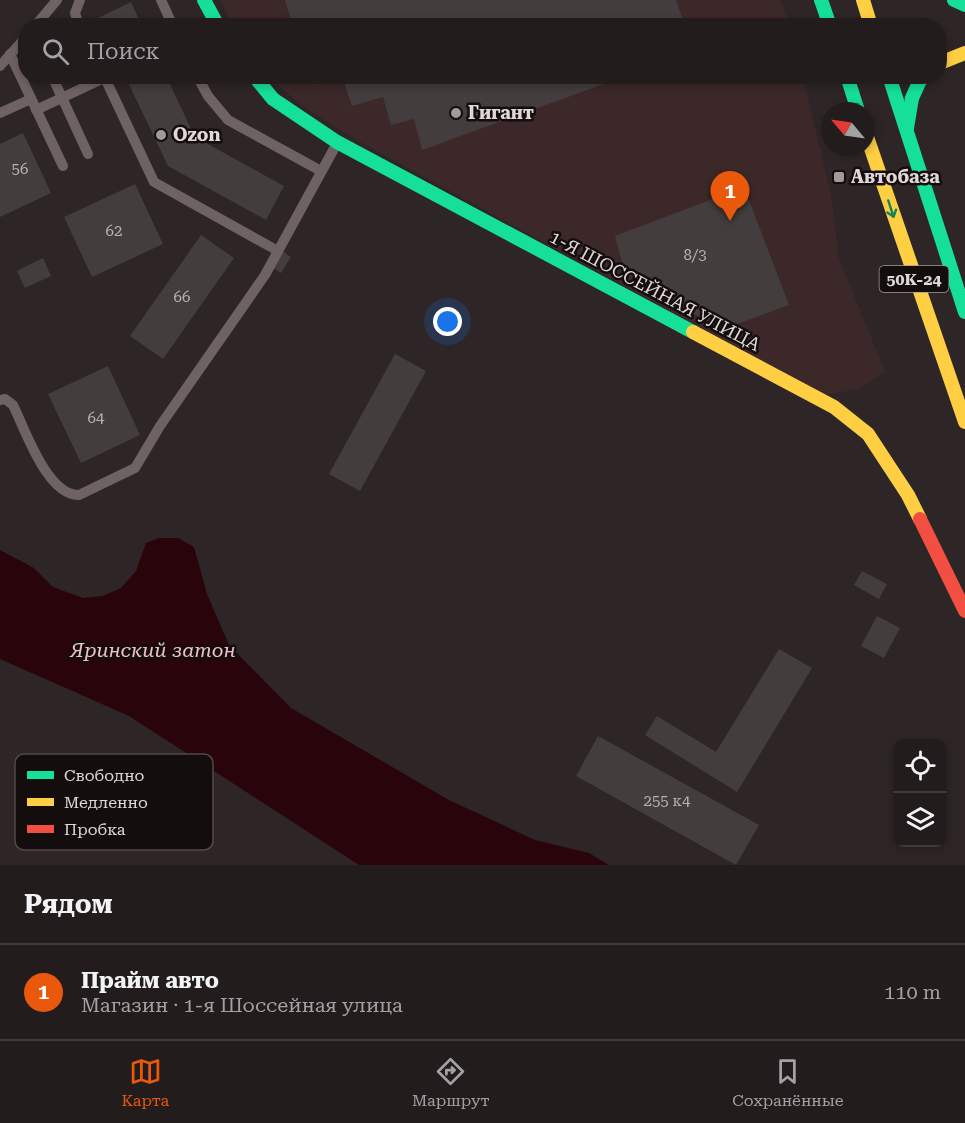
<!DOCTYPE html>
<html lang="ru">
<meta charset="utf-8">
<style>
:root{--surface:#221c1c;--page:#2e2929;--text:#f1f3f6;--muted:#a2a1a3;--line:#3f3a3b;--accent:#ea580c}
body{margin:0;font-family:"Roboto Serif",serif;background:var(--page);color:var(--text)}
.controls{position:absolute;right:18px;bottom:18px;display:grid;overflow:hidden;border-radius:12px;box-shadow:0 3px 9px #0003}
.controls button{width:54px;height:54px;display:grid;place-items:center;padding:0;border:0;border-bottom:2px solid var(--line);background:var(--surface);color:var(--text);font:30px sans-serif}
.compass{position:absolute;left:821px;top:102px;width:54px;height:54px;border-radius:50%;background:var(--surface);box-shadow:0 3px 9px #0003;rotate:299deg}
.you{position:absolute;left:448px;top:322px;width:21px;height:21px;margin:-15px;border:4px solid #fff;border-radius:50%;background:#1a73e8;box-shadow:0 0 0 9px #1a73e833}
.badge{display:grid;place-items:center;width:39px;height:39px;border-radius:50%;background:var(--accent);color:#fff;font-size:20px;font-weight:700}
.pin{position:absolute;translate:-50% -50px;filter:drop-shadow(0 2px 3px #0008)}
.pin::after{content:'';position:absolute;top:32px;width:21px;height:18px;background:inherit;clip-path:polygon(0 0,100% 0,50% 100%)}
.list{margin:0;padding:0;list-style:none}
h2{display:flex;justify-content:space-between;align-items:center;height:78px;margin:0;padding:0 24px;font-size:26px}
h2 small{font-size:20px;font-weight:400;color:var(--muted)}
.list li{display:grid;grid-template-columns:39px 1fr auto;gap:18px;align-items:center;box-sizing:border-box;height:96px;padding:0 24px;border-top:2px solid var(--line)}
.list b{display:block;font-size:22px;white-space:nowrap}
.list p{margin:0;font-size:20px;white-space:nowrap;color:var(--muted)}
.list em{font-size:20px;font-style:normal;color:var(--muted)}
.icon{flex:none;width:33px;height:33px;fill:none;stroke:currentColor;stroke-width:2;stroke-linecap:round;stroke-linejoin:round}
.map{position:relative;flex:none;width:965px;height:865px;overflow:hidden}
.search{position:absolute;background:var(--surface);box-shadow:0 3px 9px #0003;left:18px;right:18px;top:18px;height:66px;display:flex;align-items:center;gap:15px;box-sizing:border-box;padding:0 21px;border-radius:24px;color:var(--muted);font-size:22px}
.sheet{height:174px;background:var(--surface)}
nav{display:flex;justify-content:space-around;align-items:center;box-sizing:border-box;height:84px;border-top:2px solid var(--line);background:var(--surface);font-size:16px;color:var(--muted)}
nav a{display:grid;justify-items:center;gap:3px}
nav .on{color:var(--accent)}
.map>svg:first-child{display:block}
.built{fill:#3c2829}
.water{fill:#29050b}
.building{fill:#433d3d}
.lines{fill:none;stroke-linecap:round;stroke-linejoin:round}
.lane{stroke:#6f6262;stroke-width:10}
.fast{stroke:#16e098;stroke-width:14}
.slow{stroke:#ffcf43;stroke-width:14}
.jam{stroke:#f24e42;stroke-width:14}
.oneway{stroke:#158159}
.poi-dot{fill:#a29999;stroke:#140d0d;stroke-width:2}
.labels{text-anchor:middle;stroke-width:5;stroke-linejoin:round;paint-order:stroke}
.number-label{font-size:15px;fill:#bab0b0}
.shield{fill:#140d0d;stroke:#a49a9a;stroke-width:1.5}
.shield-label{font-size:16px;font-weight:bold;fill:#e1d7d7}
.poi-label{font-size:18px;font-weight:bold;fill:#e1d7d7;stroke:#140d0d;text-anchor:start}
.street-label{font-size:18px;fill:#e1d7d7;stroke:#140d0d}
.water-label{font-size:20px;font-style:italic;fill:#f1c0c2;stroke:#140d0d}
.key{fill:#140d0d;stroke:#524a4a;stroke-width:1.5}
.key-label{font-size:16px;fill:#e1d7d7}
</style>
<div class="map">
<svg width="965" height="865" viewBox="0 0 965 865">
<rect width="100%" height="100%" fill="#2e2626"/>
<g class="built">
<path d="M221,0H781L789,25L233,26Z"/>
<path d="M269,77H803L831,195L839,258L885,372L858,389L824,395L360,142L301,105Z"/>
</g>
<path class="water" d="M159,538H178L194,547L207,594L229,645L291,708L449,800L535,840L589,853L609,865H359L129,716L0,659V550L34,568L53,587L83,598L103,596L121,588L136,571L146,543Z"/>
<g class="building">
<path d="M285,0H676L685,26H293Z"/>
<path d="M131,2L142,26H101L98,18Z"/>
<path d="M125,76H166L195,137L284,186L266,220L168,166Z"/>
<path d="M309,76H339V77L312,85Z"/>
<path d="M342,76H623V77L422,150L414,119L391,125L383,97L352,106Z"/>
<path d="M23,133L51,193L0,217V144Z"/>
<path d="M135,184L163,244L92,277L64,217Z"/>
<path d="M744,187L789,305L721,330L625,273L615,236Z"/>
<path d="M201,235L234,258L163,359L130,336Z"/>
<path d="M282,251L291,257L281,273L272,267Z"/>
<path d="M43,258L51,276L25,288L17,271Z"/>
<path d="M395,354L426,371L360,491L329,474Z"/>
<path d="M108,366L140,435L81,463L48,394Z"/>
<path d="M862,571L887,584L879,599L854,585Z"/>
<path d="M877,616L900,628L884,658L861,646Z"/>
<path d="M779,649L812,668L737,792L645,735L657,716L716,752Z"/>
<path d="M598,736L759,825L736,865L576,776Z"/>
</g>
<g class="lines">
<g class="lane">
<path d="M161,0L173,26"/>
<path d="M35,26L57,0"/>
<path d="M79,26L75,13L80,0"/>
<path d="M10,54L63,166"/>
<path d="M0,66L26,37"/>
<path d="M52,76L88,154"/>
<path d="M104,76L154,182L278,251"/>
<path d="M197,76L208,96L228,120L321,171"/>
<path d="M36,110L104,78"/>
<path d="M0,113L31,99"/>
<path d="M0,400L5,399L13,405C25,429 47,496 79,495L135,468L160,426L265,275L336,145"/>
</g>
<g class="fast">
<path d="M204,0L218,26"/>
<path d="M821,0L830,26"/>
<path d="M954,0L965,5"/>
<path d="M254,76L273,99L337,142L693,332"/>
<path d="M847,76L858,111"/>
<path d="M889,76L965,312"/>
<path d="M907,128L912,98L922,76"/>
</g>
<g class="slow">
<path d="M863,0L871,26"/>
<path d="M940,63L965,53"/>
<path d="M866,134L965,422"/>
<path d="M693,332L834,407L868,434L908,495L920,519"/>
</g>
<path class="jam" d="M920,519L965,611"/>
</g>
<defs><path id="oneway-shaft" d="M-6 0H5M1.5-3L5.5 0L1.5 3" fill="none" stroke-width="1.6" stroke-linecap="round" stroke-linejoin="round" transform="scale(1.5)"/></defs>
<use class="oneway" href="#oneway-shaft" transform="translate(891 209) rotate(72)"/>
<g class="poi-dot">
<circle cx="456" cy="113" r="6"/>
<circle cx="161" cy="135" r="6"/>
<rect x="833" y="171" width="12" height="12" rx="3"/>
</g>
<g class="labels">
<g class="number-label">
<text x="20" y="174">56</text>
<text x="114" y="236">62</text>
<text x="695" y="260">8/3</text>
<text x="182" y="302">66</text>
<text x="96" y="423">64</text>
<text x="667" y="806">255 к4</text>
</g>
<rect class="shield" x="879.5" y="266" width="69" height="26" rx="4.5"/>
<g class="shield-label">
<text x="914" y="285">50К-24</text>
</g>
<g class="poi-label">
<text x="468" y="119">Гигант</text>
<text x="173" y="141">Ozon</text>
<text x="851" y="183">Автобаза</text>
</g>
<g class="street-label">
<text transform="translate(655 291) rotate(28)" y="6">1-Я ШОССЕЙНАЯ УЛИЦА</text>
</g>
<g class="water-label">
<text x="153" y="657">Яринский затон</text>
</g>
</g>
<rect x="15" y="754" width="198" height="96" rx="9" class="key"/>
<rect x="27" y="771" width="27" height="8" fill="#16e098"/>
<rect x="27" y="798" width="27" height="8" fill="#ffcf43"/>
<rect x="27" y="825" width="27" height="8" fill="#f24e42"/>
<g class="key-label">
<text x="64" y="781">Свободно</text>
<text x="64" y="808">Медленно</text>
<text x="64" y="835">Пробка</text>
</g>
</svg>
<div class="controls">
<button><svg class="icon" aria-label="locate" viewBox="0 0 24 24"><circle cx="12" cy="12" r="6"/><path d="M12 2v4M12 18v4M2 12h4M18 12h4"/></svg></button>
<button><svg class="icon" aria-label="layers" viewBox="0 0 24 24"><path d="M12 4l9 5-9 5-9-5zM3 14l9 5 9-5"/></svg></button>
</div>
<svg class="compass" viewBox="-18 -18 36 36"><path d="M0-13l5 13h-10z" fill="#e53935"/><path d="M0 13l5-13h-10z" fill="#a2a1a3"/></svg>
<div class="you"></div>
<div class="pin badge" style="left:730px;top:221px">1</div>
<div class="search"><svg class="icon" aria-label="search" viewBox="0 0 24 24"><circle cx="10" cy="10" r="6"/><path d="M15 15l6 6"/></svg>Поиск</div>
</div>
<section class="sheet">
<h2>Рядом<small></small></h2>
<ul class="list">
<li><span class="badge">1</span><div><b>Прайм авто</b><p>Магазин · 1-я Шоссейная улица</p></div><em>110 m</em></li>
</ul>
</section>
<nav>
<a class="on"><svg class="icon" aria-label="map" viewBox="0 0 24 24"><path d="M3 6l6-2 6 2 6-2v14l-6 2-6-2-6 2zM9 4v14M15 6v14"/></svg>Карта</a>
<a><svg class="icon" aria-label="directions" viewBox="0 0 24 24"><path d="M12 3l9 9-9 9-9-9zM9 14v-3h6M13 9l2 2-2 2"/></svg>Маршрут</a>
<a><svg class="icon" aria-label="saved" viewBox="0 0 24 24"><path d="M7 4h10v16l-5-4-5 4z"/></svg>Сохранённые</a>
</nav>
